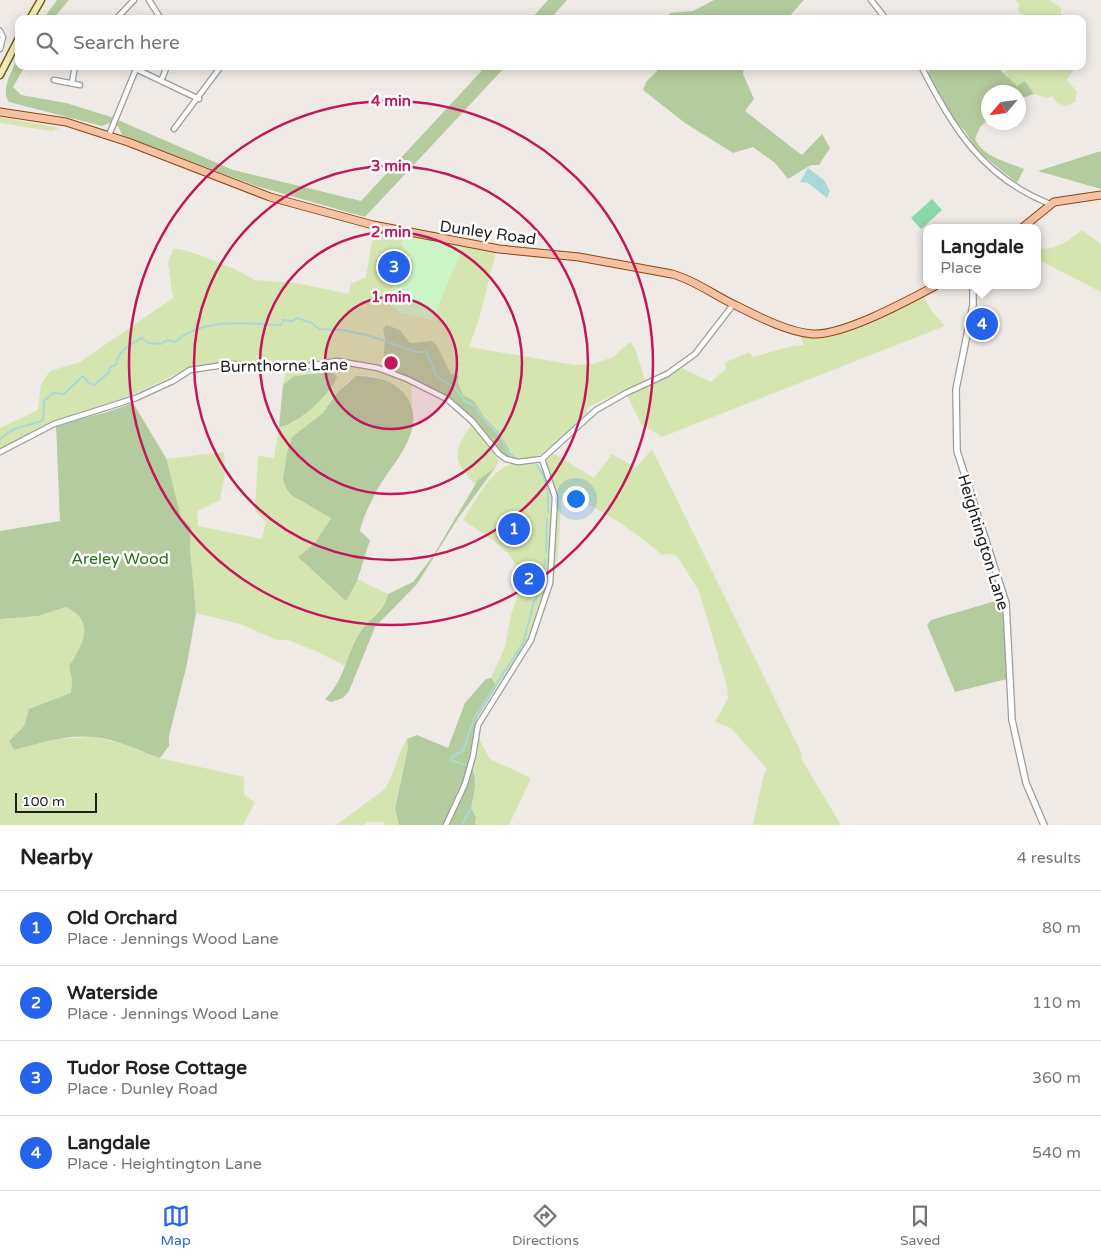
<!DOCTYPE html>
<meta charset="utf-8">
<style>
:root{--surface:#fff;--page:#f2f2f2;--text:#222;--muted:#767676;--line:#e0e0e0;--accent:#2563eb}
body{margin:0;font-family:"Varela Round",sans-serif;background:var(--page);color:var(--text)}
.compass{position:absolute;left:981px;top:85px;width:45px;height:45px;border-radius:50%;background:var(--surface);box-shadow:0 2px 12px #0003;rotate:242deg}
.scale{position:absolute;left:15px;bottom:12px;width:82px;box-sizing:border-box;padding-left:5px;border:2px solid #1f1f1f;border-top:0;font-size:14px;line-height:18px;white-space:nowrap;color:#1f1f1f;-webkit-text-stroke:4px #fff;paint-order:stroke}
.you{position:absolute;left:575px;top:498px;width:18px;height:18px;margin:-12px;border:4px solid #fff;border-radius:50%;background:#1a73e8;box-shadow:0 0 0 8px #1a73e833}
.badge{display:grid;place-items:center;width:32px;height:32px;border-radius:50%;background:var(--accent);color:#fff;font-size:16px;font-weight:700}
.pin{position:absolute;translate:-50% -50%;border:2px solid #fff;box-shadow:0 1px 5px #0006}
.popup{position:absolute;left:923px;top:224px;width:118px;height:65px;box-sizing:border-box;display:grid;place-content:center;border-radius:10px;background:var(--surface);filter:drop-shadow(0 1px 4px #0005);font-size:16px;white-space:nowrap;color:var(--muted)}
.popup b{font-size:19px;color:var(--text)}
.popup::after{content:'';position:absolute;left:50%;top:100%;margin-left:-10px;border:10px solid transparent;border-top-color:var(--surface)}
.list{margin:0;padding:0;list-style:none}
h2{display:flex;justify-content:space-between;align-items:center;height:65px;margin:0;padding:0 20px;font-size:21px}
h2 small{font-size:16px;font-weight:400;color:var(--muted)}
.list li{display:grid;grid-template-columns:32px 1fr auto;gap:15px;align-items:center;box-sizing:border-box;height:75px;padding:0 20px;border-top:1px solid var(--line)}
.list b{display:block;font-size:19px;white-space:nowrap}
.list p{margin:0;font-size:16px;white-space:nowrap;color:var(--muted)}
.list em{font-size:16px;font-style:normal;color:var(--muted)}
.icon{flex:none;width:28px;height:28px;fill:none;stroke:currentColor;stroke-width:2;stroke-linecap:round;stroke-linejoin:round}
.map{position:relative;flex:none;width:1101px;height:825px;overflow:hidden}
.search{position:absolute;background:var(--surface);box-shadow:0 2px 12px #0003;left:15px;right:15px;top:15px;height:55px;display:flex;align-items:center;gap:12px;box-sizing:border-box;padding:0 18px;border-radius:10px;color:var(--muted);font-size:19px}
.sheet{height:365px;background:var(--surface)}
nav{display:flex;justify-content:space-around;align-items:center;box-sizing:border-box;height:70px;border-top:1px solid var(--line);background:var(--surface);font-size:14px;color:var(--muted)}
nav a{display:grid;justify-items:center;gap:2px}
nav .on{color:var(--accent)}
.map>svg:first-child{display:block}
.grass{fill:#d5e5af}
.forest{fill:#b4cb9d}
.park{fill:#ccf5c6}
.pitch{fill:#89d8a9}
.water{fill:#a9d8d9}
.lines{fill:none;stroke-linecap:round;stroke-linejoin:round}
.stream{stroke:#a9d8d9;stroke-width:2}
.minor-casing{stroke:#9c9c9c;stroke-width:7}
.tertiary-casing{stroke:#9c9c9c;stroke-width:8}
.secondary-casing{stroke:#6e640d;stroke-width:9}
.primary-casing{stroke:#8e470b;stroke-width:9}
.minor{stroke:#fff;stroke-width:4.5}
.tertiary{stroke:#fff;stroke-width:5.5}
.secondary{stroke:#f5ecbd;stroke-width:6}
.primary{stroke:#f5c1a4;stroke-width:7}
.ring{fill:none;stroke:#c2185b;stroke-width:2.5}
.labels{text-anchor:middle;stroke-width:5;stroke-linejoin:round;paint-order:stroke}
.street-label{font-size:16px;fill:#1f1f1f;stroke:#fff}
.park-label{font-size:16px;fill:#207514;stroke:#fff}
.centre{fill:#c2185b;stroke:#fff;stroke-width:2.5}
.ring-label{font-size:15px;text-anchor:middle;font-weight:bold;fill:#c2185b;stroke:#fff;stroke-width:5;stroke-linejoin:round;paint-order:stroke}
</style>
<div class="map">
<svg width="1101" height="825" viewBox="0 0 1101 825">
<rect width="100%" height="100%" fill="#efeae5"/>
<g class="grass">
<path d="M1015,0H1050L1061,8V19H1029L1017,10L1020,5Z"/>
<path d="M1010,66H1076L1067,80L1077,92L1075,102L1066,106L1057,103L1052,96L1048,98L1034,94L1025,81L1017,86L1004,73Z"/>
<path d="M0,117L59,128L52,131L0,123Z"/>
<path d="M374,229L404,235L402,245C413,255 410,265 405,278L400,282L399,312L432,320L463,246L496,252L479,319L469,347L575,365L593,364L613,357L630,342L635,348L645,380L586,408L588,413C564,436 547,463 511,459L509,449L498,431L484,417L474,402L463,395L458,382L459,375L451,374L432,341L410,343L400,330H383L385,338L383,367L337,359H325L302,365L233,363L193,366L116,403L46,424L0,449V428L38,410L41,384L50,371L80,362L173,298L168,263L173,249C182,246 246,272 254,280L296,283L349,294L351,284L366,277Z"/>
<path d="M1082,230L1101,244V292L1037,259V248C1053,252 1070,240 1082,230Z"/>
<path d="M924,297L931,310L945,326L662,437L641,424L627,395L682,368L711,382L727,368L724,363L749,352L753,357L792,346L804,345L801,336L820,337Z"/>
<path d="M337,363L373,369L411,383L412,407C409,401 406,395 402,390C392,380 364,370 352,379C340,386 332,404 322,414C301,437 288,430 285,468C285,477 297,493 302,502L315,508L331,518L315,543L298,557L346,601L357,579L388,594L387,601L361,631L345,666L318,652L288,640H277L240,624L196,613L190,548L191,527L181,518L166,459L224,452L225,473L220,500L197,511L198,526L262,539L266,522L255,511L258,456L274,458L279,427C296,425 310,411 320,398L315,373L295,376L283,385L286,368L299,370Z"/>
<path d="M472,424L499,461L495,468L475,484C451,460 453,451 472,424Z"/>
<path d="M652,449L802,754L801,758L841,825H753L763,777L767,769L731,728L715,722L728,698L727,686L699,591L677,556L671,554L662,555C633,530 598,506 562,493L558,555L553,581L558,497L546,463L547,458L555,454L594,478L612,454L636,468Z"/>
<path d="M513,464H538L549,484L551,492L548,584L527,643L497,686L491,678L505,647L511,615L518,595L520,572L508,553L493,540L463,520C474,503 492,467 513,464Z"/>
<path d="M66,607C96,621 83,645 69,666L72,680L71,694L29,709L24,726L9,741L14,750L57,739L93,737L124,744L160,758L244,777V795L255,802L243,825H0V619L38,616Z"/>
<path d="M478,737L490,759L531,778L509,825H475L476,816L471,808L476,780L473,767L478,751Z"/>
<path d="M407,739L408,748L395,809L399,825H384L383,822H366L365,825H336L384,790C395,775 396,756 407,739Z"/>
</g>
<g class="forest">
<path d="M57,0H69L53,19H43Z"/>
<path d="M548,0H567L550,19H531Z"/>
<path d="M714,0H804L787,19H667L670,13L693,11Z"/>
<path d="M19,57V66H25L13,87L21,95L66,103L111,117L233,170L361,201L486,66H506L365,217L256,186L129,138L122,135L118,126L109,123L102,126L9,102C0,91 12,69 19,57Z"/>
<path d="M662,66H744L743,74L754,99L745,111L799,153L802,155L822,134L830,148L819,165H811L788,179L775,163L753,147L733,153L685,123L643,90L646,82Z"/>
<path d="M940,66H996L1017,86L1025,81L1034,94L1019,99L1018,92H988V120L980,127L975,139C983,157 1007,162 1024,169L1017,183L985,157L974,145L964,130L951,118L928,73L930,68Z"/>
<path d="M1101,151V189L1038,171Z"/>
<path d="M386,325L400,330L410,343L432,341L437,346L451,374L459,375L458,382L463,395L474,401L484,417L498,431L509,449L511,459C491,449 481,425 465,411C442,390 412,378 383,367L385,338L383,330Z"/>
<path d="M331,372L337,376C332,393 298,425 279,427L283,385L294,376Z"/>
<path d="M356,376C372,376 392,379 403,392C431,425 395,460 378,488C371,502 363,516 360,531L370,540L357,581L346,601L298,557L315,543L331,518L291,495L286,488L283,479L287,453L292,437L322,414L339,391Z"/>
<path d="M133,403L166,458L181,517L191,527L190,548L196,613L187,664L169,736V746L160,758C138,750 116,739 94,737C67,734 40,743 14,750L9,741L24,726L29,709L71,693L72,680L69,666C83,645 96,621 66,607L38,616L0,619V531L60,521L56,425L104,413Z"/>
<path d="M495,468L459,517L417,584L375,627L349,691L343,698L331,702L325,699C344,682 347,652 361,631C369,619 386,610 388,594L413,582L433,556L478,480Z"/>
<path d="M1002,599L1006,628L1007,679L955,692L927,625L931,620Z"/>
<path d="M491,678L497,686L477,718L468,762C480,775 474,792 471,808L476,817L475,825H399L395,809L408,748L407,739L417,735L448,748L465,703L486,679Z"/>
</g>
<path class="park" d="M404,235L463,246L432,320L399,312L389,304L394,281H403L408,271L410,256L402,245Z"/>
<path class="pitch" d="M932,199L942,210L921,229L911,218Z"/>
<path class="water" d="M808,168L824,180L830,191L827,198L808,183L800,182Z"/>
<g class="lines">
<g class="stream">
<path d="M0,440C11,426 28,427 43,420L44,401L53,393L64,394L83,376L89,383L95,385L109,372L110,367L116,365C117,351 131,344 142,338L149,343L161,344L167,340L175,342C201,318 244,323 278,325H281L283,320L292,321L298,318L312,323L319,329L342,330L367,335L417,352H427L436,376L455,388L465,401L475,406L481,416L499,435L509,453L517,459"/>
<path d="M537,465C548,481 549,493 548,512"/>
<path d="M546,553L547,519"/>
<path d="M468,766L451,760L453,756L463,751L474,718L523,643L534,602L542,584L545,559"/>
<path d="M462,825L471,808"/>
</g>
<defs>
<g id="minor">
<path d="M149,0L161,19"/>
<path d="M871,0L886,19"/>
<path d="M116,19L134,0"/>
<path d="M0,31L3,37L0,49"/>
<path d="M921,66C953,128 982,177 1050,204"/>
<path d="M136,69L199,99"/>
<path d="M162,79L167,66"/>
<path d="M54,80L80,85"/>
<path d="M72,83L75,66"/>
<path d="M174,129L219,69"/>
<path d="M109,135L136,69L131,66"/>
<path d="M0,452L54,424L136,398L173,381L190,370L231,364L303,367L337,361L378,368L407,379L447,399L472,421L499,454L506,459L518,462L542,459L596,410L626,393L667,374L695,354L733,305"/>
<path d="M446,825L465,784L473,756L478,725L531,640L550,583L555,497L542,459"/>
</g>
<path id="tertiary" d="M973,285V305L956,389L957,451L1006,603L1012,720L1026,783L1044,825"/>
<g id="secondary">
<path d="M30,19L41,0"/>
<path d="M0,75L19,38"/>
</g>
<g id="primary">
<path d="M0,112L66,122L128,142L270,197L373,225L499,249L579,257L672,274C695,280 715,296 737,306C759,317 788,332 812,334C843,336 909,300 937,285"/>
<path d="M1022,228L1054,202L1101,195"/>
</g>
</defs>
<use href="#minor" class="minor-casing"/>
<use href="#tertiary" class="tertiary-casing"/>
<use href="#secondary" class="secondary-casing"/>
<use href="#primary" class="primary-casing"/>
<use href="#minor" class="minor"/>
<use href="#tertiary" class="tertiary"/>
<use href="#secondary" class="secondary"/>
<use href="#primary" class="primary"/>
</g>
<circle cx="391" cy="363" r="66" fill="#c2185b" fill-opacity=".12"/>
<g class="ring">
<circle cx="391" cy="363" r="66"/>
<circle cx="391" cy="363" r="131"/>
<circle cx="391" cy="363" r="197"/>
<circle cx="391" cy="363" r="262"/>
</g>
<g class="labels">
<g class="street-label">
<text transform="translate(488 232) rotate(8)" y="6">Dunley Road</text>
<text transform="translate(284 365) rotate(-1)" y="6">Burnthorne Lane</text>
<text transform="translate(984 542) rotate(73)" y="6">Heightington Lane</text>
</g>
<g class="park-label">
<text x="120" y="564">Areley Wood</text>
</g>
</g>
<circle cx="391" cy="363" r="8" class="centre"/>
<g class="ring-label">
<text x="391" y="106">4 min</text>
<text x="391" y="171">3 min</text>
<text x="391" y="237">2 min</text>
<text x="391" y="302">1 min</text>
</g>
</svg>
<svg class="compass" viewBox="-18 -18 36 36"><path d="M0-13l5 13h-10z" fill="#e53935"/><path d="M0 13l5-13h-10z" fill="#767676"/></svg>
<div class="scale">100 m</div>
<div class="you"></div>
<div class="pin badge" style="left:514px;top:529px">1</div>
<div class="pin badge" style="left:529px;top:579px">2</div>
<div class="pin badge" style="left:394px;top:267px">3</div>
<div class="pin badge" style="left:982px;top:324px">4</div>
<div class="popup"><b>Langdale</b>Place</div>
<div class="search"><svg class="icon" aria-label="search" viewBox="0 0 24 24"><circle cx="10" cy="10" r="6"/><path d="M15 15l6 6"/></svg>Search here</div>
</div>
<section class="sheet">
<h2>Nearby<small>4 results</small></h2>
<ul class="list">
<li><span class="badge">1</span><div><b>Old Orchard</b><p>Place · Jennings Wood Lane</p></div><em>80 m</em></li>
<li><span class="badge">2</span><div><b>Waterside</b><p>Place · Jennings Wood Lane</p></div><em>110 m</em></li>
<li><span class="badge">3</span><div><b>Tudor Rose Cottage</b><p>Place · Dunley Road</p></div><em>360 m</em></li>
<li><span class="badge">4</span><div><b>Langdale</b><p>Place · Heightington Lane</p></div><em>540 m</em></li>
</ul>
</section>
<nav>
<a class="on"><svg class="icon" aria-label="map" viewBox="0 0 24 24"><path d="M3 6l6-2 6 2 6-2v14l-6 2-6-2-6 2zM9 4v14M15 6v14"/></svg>Map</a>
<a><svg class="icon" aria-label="directions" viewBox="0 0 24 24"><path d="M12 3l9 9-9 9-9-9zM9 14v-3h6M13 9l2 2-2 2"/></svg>Directions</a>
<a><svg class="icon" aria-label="saved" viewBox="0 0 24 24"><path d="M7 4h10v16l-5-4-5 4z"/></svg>Saved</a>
</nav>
